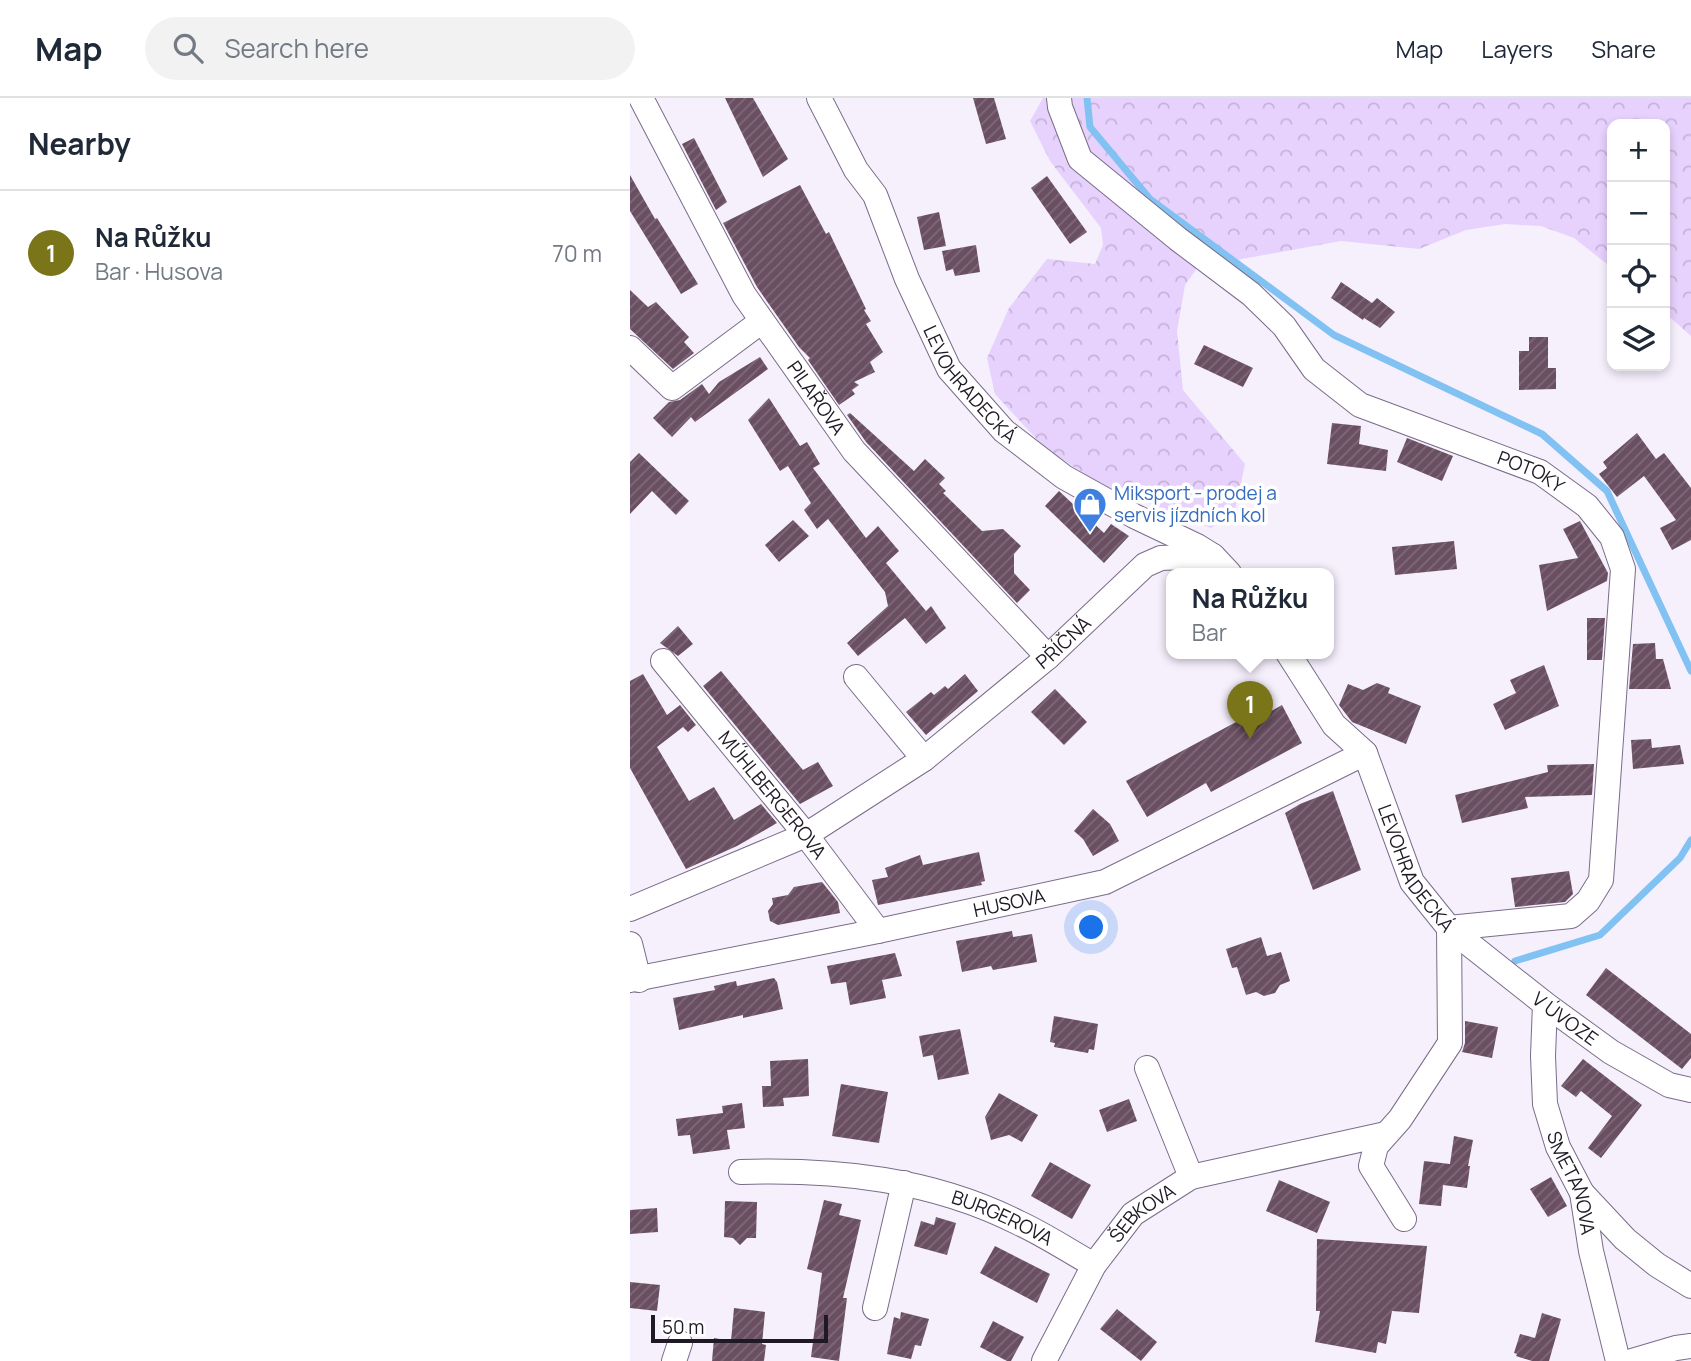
<!DOCTYPE html>
<meta charset="utf-8">
<style>
:root{--surface:#fff;--page:#f2f2f3;--text:#1f2937;--muted:#747a83;--line:#e0e1e3;--accent:#7b7519}
body{margin:0;font-family:Manrope,sans-serif;background:var(--page);color:var(--text)}
.controls{position:absolute;right:21px;top:21px;display:grid;overflow:hidden;border-radius:14px;box-shadow:0 4px 10px #0003}
.controls button{width:63px;height:63px;display:grid;place-items:center;padding:0;border:0;border-bottom:2px solid var(--line);background:var(--surface);color:var(--text);font:35px sans-serif}
.scale{position:absolute;left:21px;bottom:18px;width:177px;box-sizing:border-box;padding-left:7px;border:4px solid #1f1925;border-top:0;font-size:19px;line-height:24px;white-space:nowrap;color:#1f1925;-webkit-text-stroke:5px #fff;paint-order:stroke}
.you{position:absolute;left:462px;top:830px;width:24px;height:24px;margin:-18px;border:5px solid #fff;border-radius:50%;background:#1a73e8;box-shadow:0 0 0 10px #1a73e833}
.badge{display:grid;place-items:center;width:46px;height:46px;border-radius:50%;background:var(--accent);color:#fff;font-size:23px;font-weight:700}
.pin{position:absolute;translate:-50% -58px;filter:drop-shadow(0 2px 4px #0008)}
.pin::after{content:'';position:absolute;top:37px;width:24px;height:21px;background:inherit;clip-path:polygon(0 0,100% 0,50% 100%)}
.popup{position:absolute;left:536px;top:470px;width:168px;height:91px;box-sizing:border-box;display:grid;place-content:center;border-radius:14px;background:var(--surface);filter:drop-shadow(0 2px 5px #0005);font-size:23px;white-space:nowrap;color:var(--muted)}
.popup b{font-size:26px;color:var(--text)}
.popup::after{content:'';position:absolute;left:50%;top:100%;margin-left:-14px;border:14px solid transparent;border-top-color:var(--surface)}
.list{margin:0;padding:0;list-style:none}
h2{display:flex;justify-content:space-between;align-items:center;height:91px;margin:0;padding:0 28px;font-size:30px}
h2 small{font-size:23px;font-weight:400;color:var(--muted)}
.list li{display:grid;grid-template-columns:46px 1fr auto;gap:21px;align-items:center;box-sizing:border-box;height:126px;padding:0 28px;border-top:2px solid var(--line)}
.list b{display:block;font-size:26px;white-space:nowrap}
.list p{margin:0;font-size:23px;white-space:nowrap;color:var(--muted)}
.list em{font-size:23px;font-style:normal;color:var(--muted)}
.icon{flex:none;width:38px;height:38px;fill:none;stroke:currentColor;stroke-width:2;stroke-linecap:round;stroke-linejoin:round}
.map{position:relative;flex:none;width:1061px;height:1263px;overflow:hidden}
header{display:flex;align-items:center;gap:42px;box-sizing:border-box;height:98px;padding:0 35px;background:var(--surface);border-bottom:2px solid var(--line)}
header strong{font-size:33px}
nav{display:flex;gap:38px;margin-inline-start:auto;font-size:24px}
.search{width:490px;height:63px;background:var(--page);display:flex;align-items:center;gap:18px;box-sizing:border-box;padding:0 24px;border-radius:38px;color:var(--muted);font-size:26px}
main{display:flex}
aside{flex:1;background:var(--surface)}
.map>svg:first-child{display:block}
.forest{fill:url(#forest-crowns)}
.lines{fill:none;stroke-linecap:round;stroke-linejoin:round}
.stream{stroke:#81c2f3;stroke-width:7}
.building{fill:url(#building-hatch)}
.street-casing{stroke:#7a6c89;stroke-width:26}
.street{stroke:#fff;stroke-width:24}
.labels{text-anchor:middle;stroke-width:7;stroke-linejoin:round;paint-order:stroke}
.street-label{font-size:19px;fill:#1f1925;stroke:#fff}
.shop-label{font-size:19px;fill:#366cbe;stroke:#fff;text-anchor:start}
</style>
<header>
<strong>Map</strong>
<div class="search"><svg class="icon" aria-label="search" viewBox="0 0 24 24"><circle cx="10" cy="10" r="6"/><path d="M15 15l6 6"/></svg>Search here</div>
<nav><a>Map</a><a>Layers</a><a>Share</a></nav>
</header>
<main>
<aside>
<h2>Nearby<small></small></h2>
<ul class="list">
<li><span class="badge">1</span><div><b>Na Růžku</b><p>Bar · Husova</p></div><em>70 m</em></li>
</ul>
</aside>
<div class="map">
<svg width="1061" height="1263" viewBox="0 0 1061 1263">
<defs>
<pattern id="forest-crowns" width="20" height="18" patternUnits="userSpaceOnUse" patternTransform="scale(1.75)"><rect width="20" height="18" fill="#e7d1fd"/><path d="M2 6a3 3 0 1 1 6 0M12 15a3 3 0 1 1 6 0" fill="none" stroke="#c6b3d9"/></pattern>
<pattern id="building-hatch" width="6" height="6" patternUnits="userSpaceOnUse" patternTransform="scale(1.75)"><rect width="6" height="6" fill="#6a4f62"/><path d="M-1 1l2-2M0 6l6-6M5 7l2-2" fill="none" stroke="#7e6a79"/></pattern>
</defs>
<rect width="100%" height="100%" fill="#f6f0fd"/>
<path class="forest" d="M413,0H1061V238L1035,215V26H982V170L944,140L911,128L875,126L836,132L789,151L711,143L568,169L555,187L547,233L553,292L615,366L604,416L581,430L471,387L414,349L365,296L357,260L379,210L417,161L465,166L473,147L471,130L420,63L400,23Z"/>
<g class="lines">
<g class="stream">
<path d="M457,0L460,29L520,101L704,237L912,336L977,393L1061,573"/>
<path d="M885,863L970,837L1050,760L1061,742"/>
</g>
</g>
<g class="building">
<path d="M95,0H123L158,61L133,79Z"/>
<path d="M343,0H364L376,41L356,46Z"/>
<path d="M64,40L97,104L86,112L52,46Z"/>
<path d="M0,77L25,121L27,120L68,186L51,196L0,113Z"/>
<path d="M417,78L457,134L440,146L401,90Z"/>
<path d="M170,87L196,136L199,134L236,211L234,212L241,223L236,226L253,254L240,264L245,274L224,284L229,287L222,292L225,296L209,307L178,262L180,260L169,249L127,189L93,125Z"/>
<path d="M309,114L316,148L294,152L287,119Z"/>
<path d="M346,147L350,174L325,178L323,171L316,173L312,153Z"/>
<path d="M711,184L742,205L747,200L765,214L750,230L734,220L733,222L701,200Z"/>
<path d="M0,192L18,209L26,204L59,239L54,244L64,255L43,271L0,231Z"/>
<path d="M899,239H918V270H926V291L889,292V253H899Z"/>
<path d="M574,247L623,270L613,289L564,266Z"/>
<path d="M130,259L138,271L65,324L61,319L42,339L23,320L39,304L50,302L72,286L79,296L89,284Z"/>
<path d="M139,300L170,348L177,344L190,366L183,370L236,440L248,428L269,453L256,465L296,513L301,508L316,530L296,546L275,520L228,558L217,545L258,508L255,494L198,421L187,431L174,412L181,405L158,368L150,373L118,322Z"/>
<path d="M220,315L284,373L295,361L315,380L309,386L316,393L313,395L352,433L373,431L391,448L384,456V475L400,492L387,505L236,344L217,317Z"/>
<path d="M702,325L731,328L729,346L758,352L756,373L697,366Z"/>
<path d="M1007,335L1026,361L1034,355L1061,390V442L1042,452L1030,430L1046,422L1014,378L987,399L969,376L977,370L973,364Z"/>
<path d="M777,340L823,358L812,383L767,364Z"/>
<path d="M9,355L59,403L46,417L22,393L0,416V364Z"/>
<path d="M429,393L474,435L481,426L499,438L474,465L415,408Z"/>
<path d="M163,422L179,438L149,464L135,447Z"/>
<path d="M950,423L978,475L977,483L917,513L909,467L948,460L933,431Z"/>
<path d="M824,443L827,471L765,477L762,449Z"/>
<path d="M957,520H975L972,562H957Z"/>
<path d="M48,528L63,546L48,558L30,545Z"/>
<path d="M1025,545L1026,561H1033L1041,591H999L1003,546Z"/>
<path d="M914,567L929,608L875,632L863,606L886,595L880,582Z"/>
<path d="M91,573L173,672L188,664L203,688L170,706L73,588Z"/>
<path d="M13,576L37,617L50,607L66,627L58,634L53,629L27,649L59,703L84,689L104,722L131,706L147,725L107,748L56,771L0,670V583Z"/>
<path d="M335,576L348,593L296,637L276,614L301,594L304,597L315,588L318,591Z"/>
<path d="M747,585L760,590L758,595L791,608L776,646L722,624L709,607L718,586L733,592Z"/>
<path d="M425,591L457,624L434,647L401,614Z"/>
<path d="M652,607L672,645L581,694L576,685L517,719L496,683L621,616L622,618L632,612L634,617Z"/>
<path d="M1021,641L1022,650L1050,647L1054,666L1003,671L1001,642Z"/>
<path d="M964,666L962,697L895,699L898,710L832,725L825,697L918,674L917,667Z"/>
<path d="M703,693L731,772L683,792L655,715L670,706Z"/>
<path d="M463,711L480,726L489,743L463,758L453,741L444,733Z"/>
<path d="M349,754L355,783L351,784L352,787L248,807L242,782L258,779L255,770L290,757L293,767Z"/>
<path d="M939,773L943,796L935,804L885,809L881,780Z"/>
<path d="M192,784L208,804L210,815L148,827L140,823L138,813L143,806L142,800L158,797L164,789Z"/>
<path d="M382,833L383,839L402,836L407,864L363,872L361,868L332,874L326,843Z"/>
<path d="M631,839L637,858L651,854L660,883L650,887L645,895L634,898L626,894L616,897L607,869L602,870L596,851Z"/>
<path d="M265,855L272,878L252,882L256,900L220,907L216,884L201,886L197,868Z"/>
<path d="M976,870L1061,936V960L1052,971L956,897Z"/>
<path d="M144,880L147,884L153,911L113,920V917L49,932L43,900L85,892L84,888L106,883L107,888Z"/>
<path d="M424,918L468,926L464,952L459,951L458,955L424,949L425,945L420,944Z"/>
<path d="M835,923L868,929L862,960L832,954L835,945Z"/>
<path d="M330,931L339,976L308,982L303,957L293,959L289,938Z"/>
<path d="M178,961L179,998L153,1000L154,1008L133,1009L132,988H141L140,963Z"/>
<path d="M953,961L1012,1007L971,1060L958,1050L982,1018L951,993L946,999L931,988Z"/>
<path d="M211,986L258,994L249,1045L202,1038Z"/>
<path d="M369,995L408,1017L392,1044L379,1037L361,1042L355,1019Z"/>
<path d="M499,1001L507,1023L477,1034L469,1012Z"/>
<path d="M112,1005L115,1030L97,1032L100,1051L63,1056L60,1037L48,1038L46,1021L93,1015L92,1008Z"/>
<path d="M824,1038L843,1042L838,1068H840L837,1090L813,1087L811,1108L789,1106L794,1063L820,1066Z"/>
<path d="M420,1064L461,1087L442,1121L401,1098Z"/>
<path d="M921,1079L937,1108L918,1119L900,1091Z"/>
<path d="M649,1082L700,1104L687,1135L636,1113Z"/>
<path d="M194,1102L212,1106L209,1117L231,1122L213,1200H217L209,1263L181,1259L192,1175L177,1171Z"/>
<path d="M95,1103L127,1104L126,1140H117L110,1147L103,1140L94,1139Z"/>
<path d="M27,1110L28,1134L0,1136V1112Z"/>
<path d="M306,1119L326,1125L317,1157L284,1148L291,1123L304,1127Z"/>
<path d="M687,1141L797,1148L789,1215L762,1213L756,1246L748,1244L746,1255L685,1244L690,1213H686Z"/>
<path d="M365,1148L420,1176L407,1205L350,1175Z"/>
<path d="M0,1184L30,1187L27,1213L0,1210Z"/>
<path d="M104,1210L135,1214L132,1246L136,1247L134,1263H82L84,1240L101,1243Z"/>
<path d="M487,1211L527,1244L511,1263L470,1231Z"/>
<path d="M271,1214L299,1221L291,1248L285,1247L281,1261L257,1256L264,1219L270,1221Z"/>
<path d="M912,1215L931,1221L919,1263H902L886,1258L887,1256L884,1255L890,1236L905,1240Z"/>
<path d="M363,1223L394,1239L381,1263H377L350,1249Z"/>
</g>
<g class="lines">
<defs>
<g id="street">
<path id="s1" d="M11,0L114,197L224,353L418,559"/>
<path id="s2" d="M189,0L226,72L245,97L277,181L319,271L374,333L434,379L504,418L567,448L583,458L599,475"/>
<path id="s3" d="M429,0L430,9L450,61L548,141L621,196L654,228L684,271L730,307L910,374L957,408L982,439L993,471L971,782L958,803L941,818L819,830"/>
<path d="M0,250L42,290L132,223"/>
<path id="s4" d="M658,555L704,627L735,655L782,784L819,830L915,906L981,954L1039,987L1061,992"/>
<path id="s5" d="M33,563L176,737L248,833"/>
<path d="M226,579L294,661"/>
<path id="s6" d="M0,811L176,737L294,661L418,559L515,467L531,460L583,458"/>
<path d="M0,846L9,882"/>
<path id="s7" d="M0,882L248,833L475,784L735,655"/>
<path id="s8" d="M915,906L913,958L915,1006L928,1049L952,1095L961,1153L988,1263"/>
<path d="M517,970L561,1079"/>
<path id="s9" d="M111,1074C207,1071 302,1081 389,1125C415,1137 439,1153 464,1167"/>
<path d="M952,1095L995,1141L1027,1167L1061,1188"/>
<path d="M774,1121L741,1068L746,1048L770,1021L820,945L819,830"/>
<path d="M245,1210L274,1085"/>
<path d="M44,1263L50,1245"/>
<path id="s10" d="M414,1263L464,1167L503,1116L561,1079L756,1036"/>
<path d="M1002,1263L1046,1250L1061,1248"/>
</g>
</defs>
<use href="#street" class="street-casing"/>
<use href="#street" class="street"/>
</g>
<defs>
<symbol id="shop-pin" viewBox="-11 -11 22 30"><path d="M0 17L-7.5 6A9.5 9.5 0 1 1 7.5 6Z" fill="#3f7fe0" stroke="#fff"/><path d="M-5-2.5h2.3a2.7 3.5 0 0 1 5.4 0H5L5.5 6h-11ZM-1.5-2.5h3a1.5 2.3 0 0 0-3 0Z" fill="#fff"/></symbol>
</defs>
<g fill-rule="evenodd">
<use href="#shop-pin" x="441" y="387" width="38" height="52"/>
</g>
<g class="labels">
<g class="street-label">
<text dy="7" stroke="none"><textPath href="#s2" startOffset="326">LEVOHRADECKÁ</textPath></text>
<text dy="7" stroke="none"><textPath href="#s1" startOffset="348">PILAŘOVA</textPath></text>
<text dy="7" stroke="none"><textPath href="#s3" startOffset="623">POTOKY</textPath></text>
<text dy="7" stroke="none"><textPath href="#s6" startOffset="513">PŘÍČNÁ</textPath></text>
<text dy="7" stroke="none"><textPath href="#s5" startOffset="173">MŰHLBERGEROVA</textPath></text>
<text dy="7" stroke="none"><textPath href="#s4" startOffset="254">LEVOHRADECKÁ</textPath></text>
<text dy="7" stroke="none"><textPath href="#s7" startOffset="387">HUSOVA</textPath></text>
<text dy="7" stroke="none"><textPath href="#s4" startOffset="471">V ÚVOZE</textPath></text>
<text dy="7" stroke="none"><textPath href="#s8" startOffset="184">SMETANOVA</textPath></text>
<text dy="7" stroke="none"><textPath href="#s10" startOffset="180">ŠEBKOVA</textPath></text>
<text dy="7" stroke="none"><textPath href="#s9" startOffset="268">BURGEROVA</textPath></text>
</g>
<g class="shop-label">
<text x="484" y="402">Miksport - prodej a<tspan x="484" dy="22">servis jízdních kol</tspan></text>
</g>
</g>
</svg>
<div class="controls">
<button>+</button>
<button>−</button>
<button><svg class="icon" aria-label="locate" viewBox="0 0 24 24"><circle cx="12" cy="12" r="6"/><path d="M12 2v4M12 18v4M2 12h4M18 12h4"/></svg></button>
<button><svg class="icon" aria-label="layers" viewBox="0 0 24 24"><path d="M12 4l9 5-9 5-9-5zM3 14l9 5 9-5"/></svg></button>
</div>
<div class="scale">50 m</div>
<div class="you"></div>
<div class="pin badge" style="left:620px;top:641px">1</div>
<div class="popup"><b>Na Růžku</b>Bar</div>
</div>
</main>
